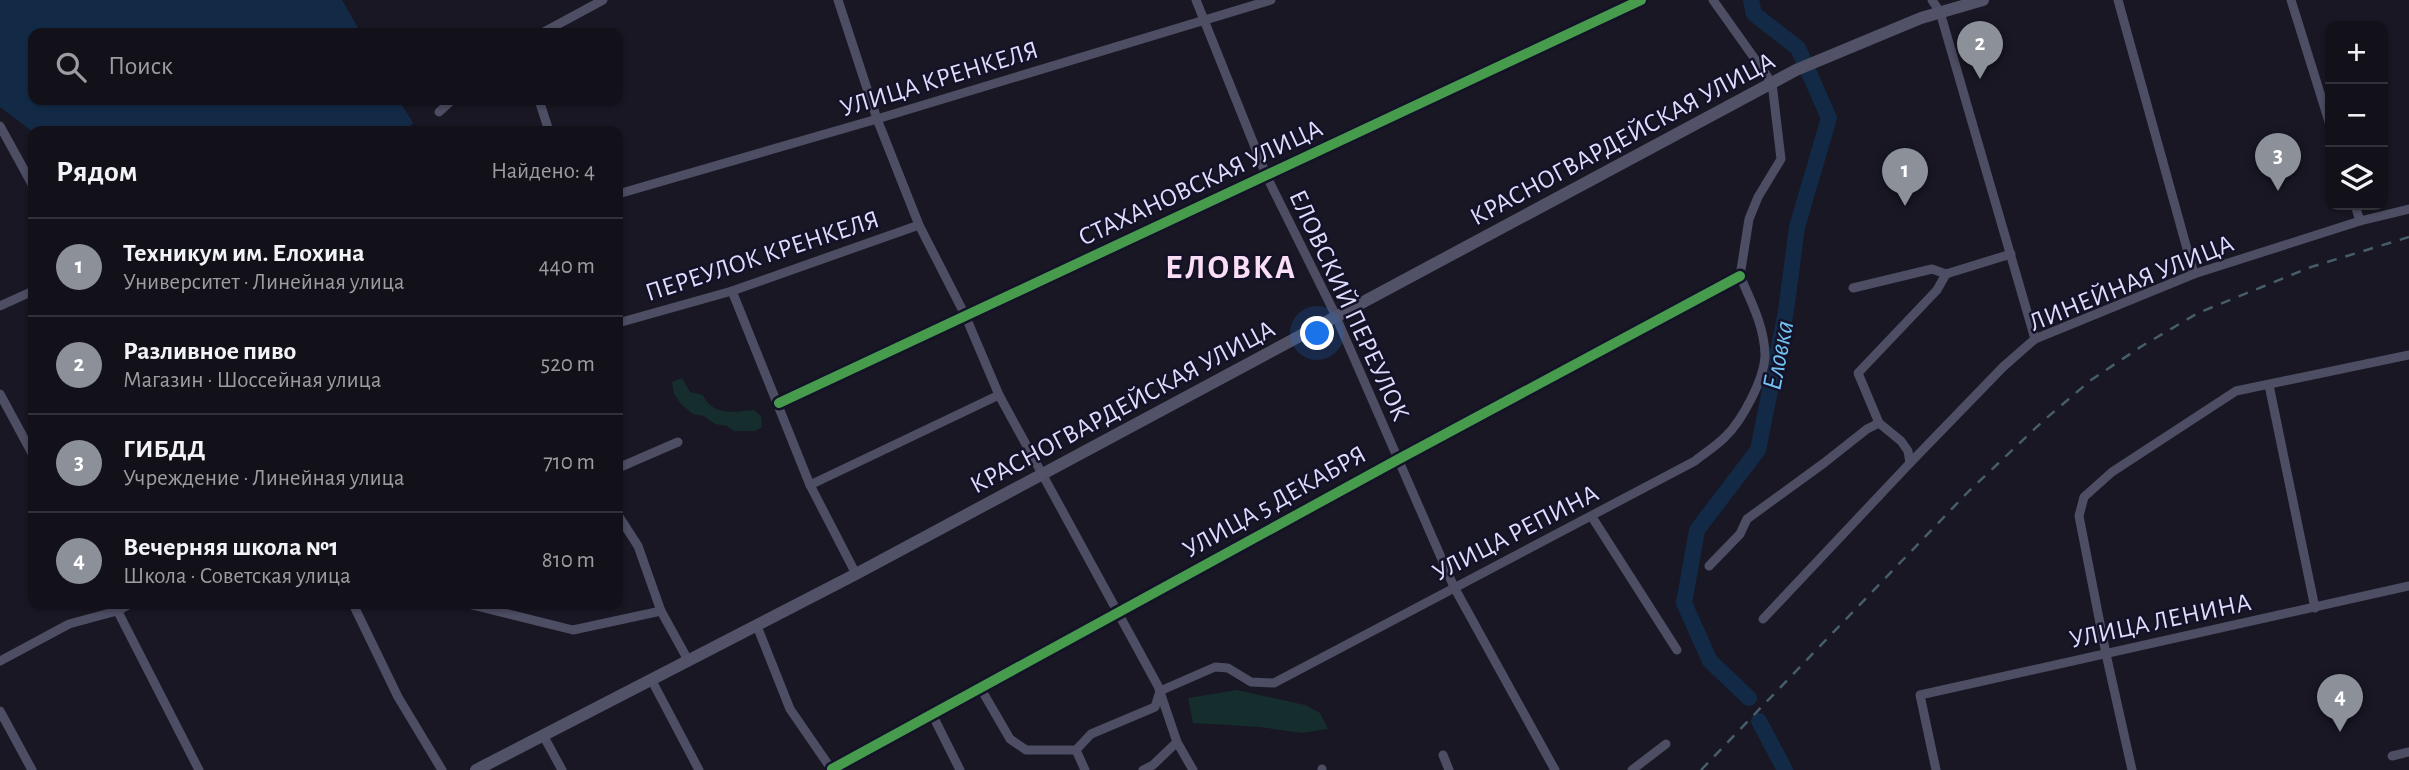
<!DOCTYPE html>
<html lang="ru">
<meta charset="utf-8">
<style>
:root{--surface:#12111a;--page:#1f1f27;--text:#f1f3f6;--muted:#9c9da2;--line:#313139;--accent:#8c9099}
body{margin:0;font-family:"Alegreya Sans",sans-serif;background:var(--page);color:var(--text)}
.controls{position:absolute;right:21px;top:21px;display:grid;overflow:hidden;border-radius:14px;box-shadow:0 2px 5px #0004}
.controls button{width:63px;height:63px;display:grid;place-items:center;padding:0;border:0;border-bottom:2px solid var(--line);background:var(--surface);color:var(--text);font:35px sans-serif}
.you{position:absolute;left:1318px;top:334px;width:24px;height:24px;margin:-18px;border:5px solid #fff;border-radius:50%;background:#1a73e8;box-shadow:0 0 0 10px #1a73e833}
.badge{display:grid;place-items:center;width:46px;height:46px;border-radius:50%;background:var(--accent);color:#fff;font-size:23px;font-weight:700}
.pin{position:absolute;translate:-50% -58px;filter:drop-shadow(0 2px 4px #0008)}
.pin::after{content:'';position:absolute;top:37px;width:24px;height:21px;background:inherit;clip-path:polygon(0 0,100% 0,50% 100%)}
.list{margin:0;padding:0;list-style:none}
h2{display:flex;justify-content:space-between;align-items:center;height:91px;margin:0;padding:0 28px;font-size:30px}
h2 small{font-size:23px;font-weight:400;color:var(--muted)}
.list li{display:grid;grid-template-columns:46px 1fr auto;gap:21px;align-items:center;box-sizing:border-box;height:98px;padding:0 28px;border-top:2px solid var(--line)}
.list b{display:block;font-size:26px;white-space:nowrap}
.list p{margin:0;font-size:23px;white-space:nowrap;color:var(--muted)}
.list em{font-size:23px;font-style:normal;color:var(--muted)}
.icon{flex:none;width:38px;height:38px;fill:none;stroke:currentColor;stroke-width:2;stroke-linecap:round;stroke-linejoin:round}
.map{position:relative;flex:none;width:2409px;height:770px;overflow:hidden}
.search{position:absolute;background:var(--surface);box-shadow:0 2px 5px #0004;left:28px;top:28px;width:595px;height:77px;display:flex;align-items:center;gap:18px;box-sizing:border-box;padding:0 24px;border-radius:14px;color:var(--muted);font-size:26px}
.panel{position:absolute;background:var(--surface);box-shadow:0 2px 5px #0004;left:28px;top:126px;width:595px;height:483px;border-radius:14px}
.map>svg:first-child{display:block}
.green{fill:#162d2d}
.water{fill:#132a47}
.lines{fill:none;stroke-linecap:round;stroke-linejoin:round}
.river{stroke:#132a47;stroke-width:16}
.minor{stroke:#4d4d63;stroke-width:9}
.secondary{stroke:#515268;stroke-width:12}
.rail{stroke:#475d6a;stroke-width:2.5;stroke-dasharray:10 9;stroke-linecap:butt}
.cycleway-casing{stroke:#141228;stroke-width:15}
.cycleway{stroke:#469c4c;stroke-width:10}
.labels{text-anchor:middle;stroke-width:5;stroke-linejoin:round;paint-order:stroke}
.street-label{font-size:26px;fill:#dddcfc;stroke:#141228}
.water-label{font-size:28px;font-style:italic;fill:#73c2f3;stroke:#141228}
.district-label{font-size:33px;font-weight:bold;letter-spacing:2px;fill:#fcdef4;stroke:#141228}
</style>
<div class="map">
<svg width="2409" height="770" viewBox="0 0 2409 770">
<rect width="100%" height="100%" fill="#181723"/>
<g class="green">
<path d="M682,378L690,392L703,395C712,416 735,412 754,410L761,416L762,427L755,431H734L727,426L715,424L704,416L693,414L681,404L674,394L672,382Z"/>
<path d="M1237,690L1305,705L1320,713L1328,729L1302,733L1260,727L1193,723L1188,698Z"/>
</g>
<path class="water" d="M0,0H342L361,33H33V100H399L413,123L406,131L33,132L0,107Z"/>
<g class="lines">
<g class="river">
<path d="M1749,698L1710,661L1684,603L1697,530L1758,450L1786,311L1797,227L1829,118L1798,48L1754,14L1751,0"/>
<path d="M1759,721L1785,770"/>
</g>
<g class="minor">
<path d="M838,0L877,119L919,225L965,315L999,395L1158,686L1177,742L1193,770"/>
<path d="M1196,0L1267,177L1333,310L1454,587L1555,770"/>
<path d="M1713,0L1772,83L1781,159L1758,197L1749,219L1740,276"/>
<path d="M1932,0L1940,12L2035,339"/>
<path d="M2118,0L2194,274"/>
<path d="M2291,0L2330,125"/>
<path d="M542,33L603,0"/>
<path d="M539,100L549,131"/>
<path d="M439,112L452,100"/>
<path d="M0,126L33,186"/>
<path d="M618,194L877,119L1271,0"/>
<path d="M2355,205L2360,221"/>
<path d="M1853,288L1932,269L1946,274L2011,254"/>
<path d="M732,291L810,485L856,574"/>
<path d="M0,306L33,291"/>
<path d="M618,323L732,291L919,225"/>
<path d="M2269,385L2315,608"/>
<path d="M0,394L33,455"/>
<path d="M779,403C1065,267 1354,136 1641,0"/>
<path d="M1910,463L1908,451L1901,441L1879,423L1858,373L1937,290L1946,274"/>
<path d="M618,468L678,442"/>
<path d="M810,485L999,395"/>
<path d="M618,515L638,546L661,611L688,660"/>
<path d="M1592,517L1677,650"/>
<path d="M1709,566L1740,534L1747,519L1824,463L1867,429L1879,423"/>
<path d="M114,604L199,770"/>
<path d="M353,604L398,697L442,770"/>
<path d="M468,604L573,630L661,611"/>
<path d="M1763,619L1910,463L2003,367L2035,339L2194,274L2360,221L2409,209"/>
<path d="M757,626L790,709L832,770"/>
<path d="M0,661L69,624L117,611L130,604"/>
<path d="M651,679L699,770"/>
<path d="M981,689L1010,739L1026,750H1076L1085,770"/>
<path d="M0,711L32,770"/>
<path d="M932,714L960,770"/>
<path d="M543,735L562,770"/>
<path d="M1076,750L1091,734L1155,707L1160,691L1215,667L1228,668L1251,682L1274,683L1695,461C1705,453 1716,446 1725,437C1742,421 1765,378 1765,354C1764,326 1751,301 1740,276"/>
<path d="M1443,755L1449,770"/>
<path d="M2392,756L2409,752"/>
<path d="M832,769L1397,460L1740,276"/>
<path d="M1322,769V770"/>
<path d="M1143,770L1153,765L1177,742"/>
<path d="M1632,770L1666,744"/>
<path d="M1936,770L1920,695L2409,586"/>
<path d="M2132,770L2106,654L2079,516L2084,497L2112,472L2236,391L2409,355"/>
</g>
<path class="secondary" d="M476,770L856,574L1796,70L1921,18L1983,0"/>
<path class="rail" d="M1701,770L1969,491L2043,421L2091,380L2142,346L2198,313L2311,267L2409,237"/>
<defs>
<g id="cycleway">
<path d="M779,403C1065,267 1354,136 1641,0"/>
<path d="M832,769L1397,460L1740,276"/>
</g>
</defs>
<use href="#cycleway" class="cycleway-casing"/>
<use href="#cycleway" class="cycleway"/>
</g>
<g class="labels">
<g class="street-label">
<text transform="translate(939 78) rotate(-17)" y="9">УЛИЦА КРЕНКЕЛЯ</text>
<text transform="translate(1622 138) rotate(-28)" y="9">КРАСНОГВАРДЕЙСКАЯ УЛИЦА</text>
<text transform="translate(1200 182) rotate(-25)" y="9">СТАХАНОВСКАЯ УЛИЦА</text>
<text transform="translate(762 255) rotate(-18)" y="9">ПЕРЕУЛОК КРЕНКЕЛЯ</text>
<text transform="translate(2131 282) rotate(-22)" y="9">ЛИНЕЙНАЯ УЛИЦА</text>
<text transform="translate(1350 305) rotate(65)" y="9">ЕЛОВСКИЙ ПЕРЕУЛОК</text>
<text transform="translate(1122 406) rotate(-28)" y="9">КРАСНОГВАРДЕЙСКАЯ УЛИЦА</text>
<text transform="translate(1274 501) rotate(-29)" y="9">УЛИЦА 5 ДЕКАБРЯ</text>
<text transform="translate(1515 532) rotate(-27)" y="9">УЛИЦА РЕПИНА</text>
<text transform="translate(2160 620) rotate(-12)" y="9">УЛИЦА ЛЕНИНА</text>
</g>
<g class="water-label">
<text transform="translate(1777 355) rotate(-79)" y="10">Еловка</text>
</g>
<g class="district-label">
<text x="1231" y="278">ЕЛОВКА</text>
</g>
</g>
</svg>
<div class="controls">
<button>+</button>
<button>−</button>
<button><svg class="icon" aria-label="layers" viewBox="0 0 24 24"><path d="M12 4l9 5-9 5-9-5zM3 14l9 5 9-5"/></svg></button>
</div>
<div class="you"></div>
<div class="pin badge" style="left:1905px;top:206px">1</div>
<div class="pin badge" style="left:1980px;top:79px">2</div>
<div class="pin badge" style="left:2278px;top:191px">3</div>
<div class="pin badge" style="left:2340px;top:732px">4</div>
<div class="search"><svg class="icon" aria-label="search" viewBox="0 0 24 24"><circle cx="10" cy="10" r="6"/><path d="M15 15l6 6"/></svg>Поиск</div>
<section class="panel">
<h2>Рядом<small>Найдено: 4</small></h2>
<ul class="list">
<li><span class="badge">1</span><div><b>Техникум им. Елохина</b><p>Университет · Линейная улица</p></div><em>440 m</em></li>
<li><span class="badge">2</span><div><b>Разливное пиво</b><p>Магазин · Шоссейная улица</p></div><em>520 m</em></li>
<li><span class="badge">3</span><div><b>ГИБДД</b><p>Учреждение · Линейная улица</p></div><em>710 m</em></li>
<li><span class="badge">4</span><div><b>Вечерняя школа №1</b><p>Школа · Советская улица</p></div><em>810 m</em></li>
</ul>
</section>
</div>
